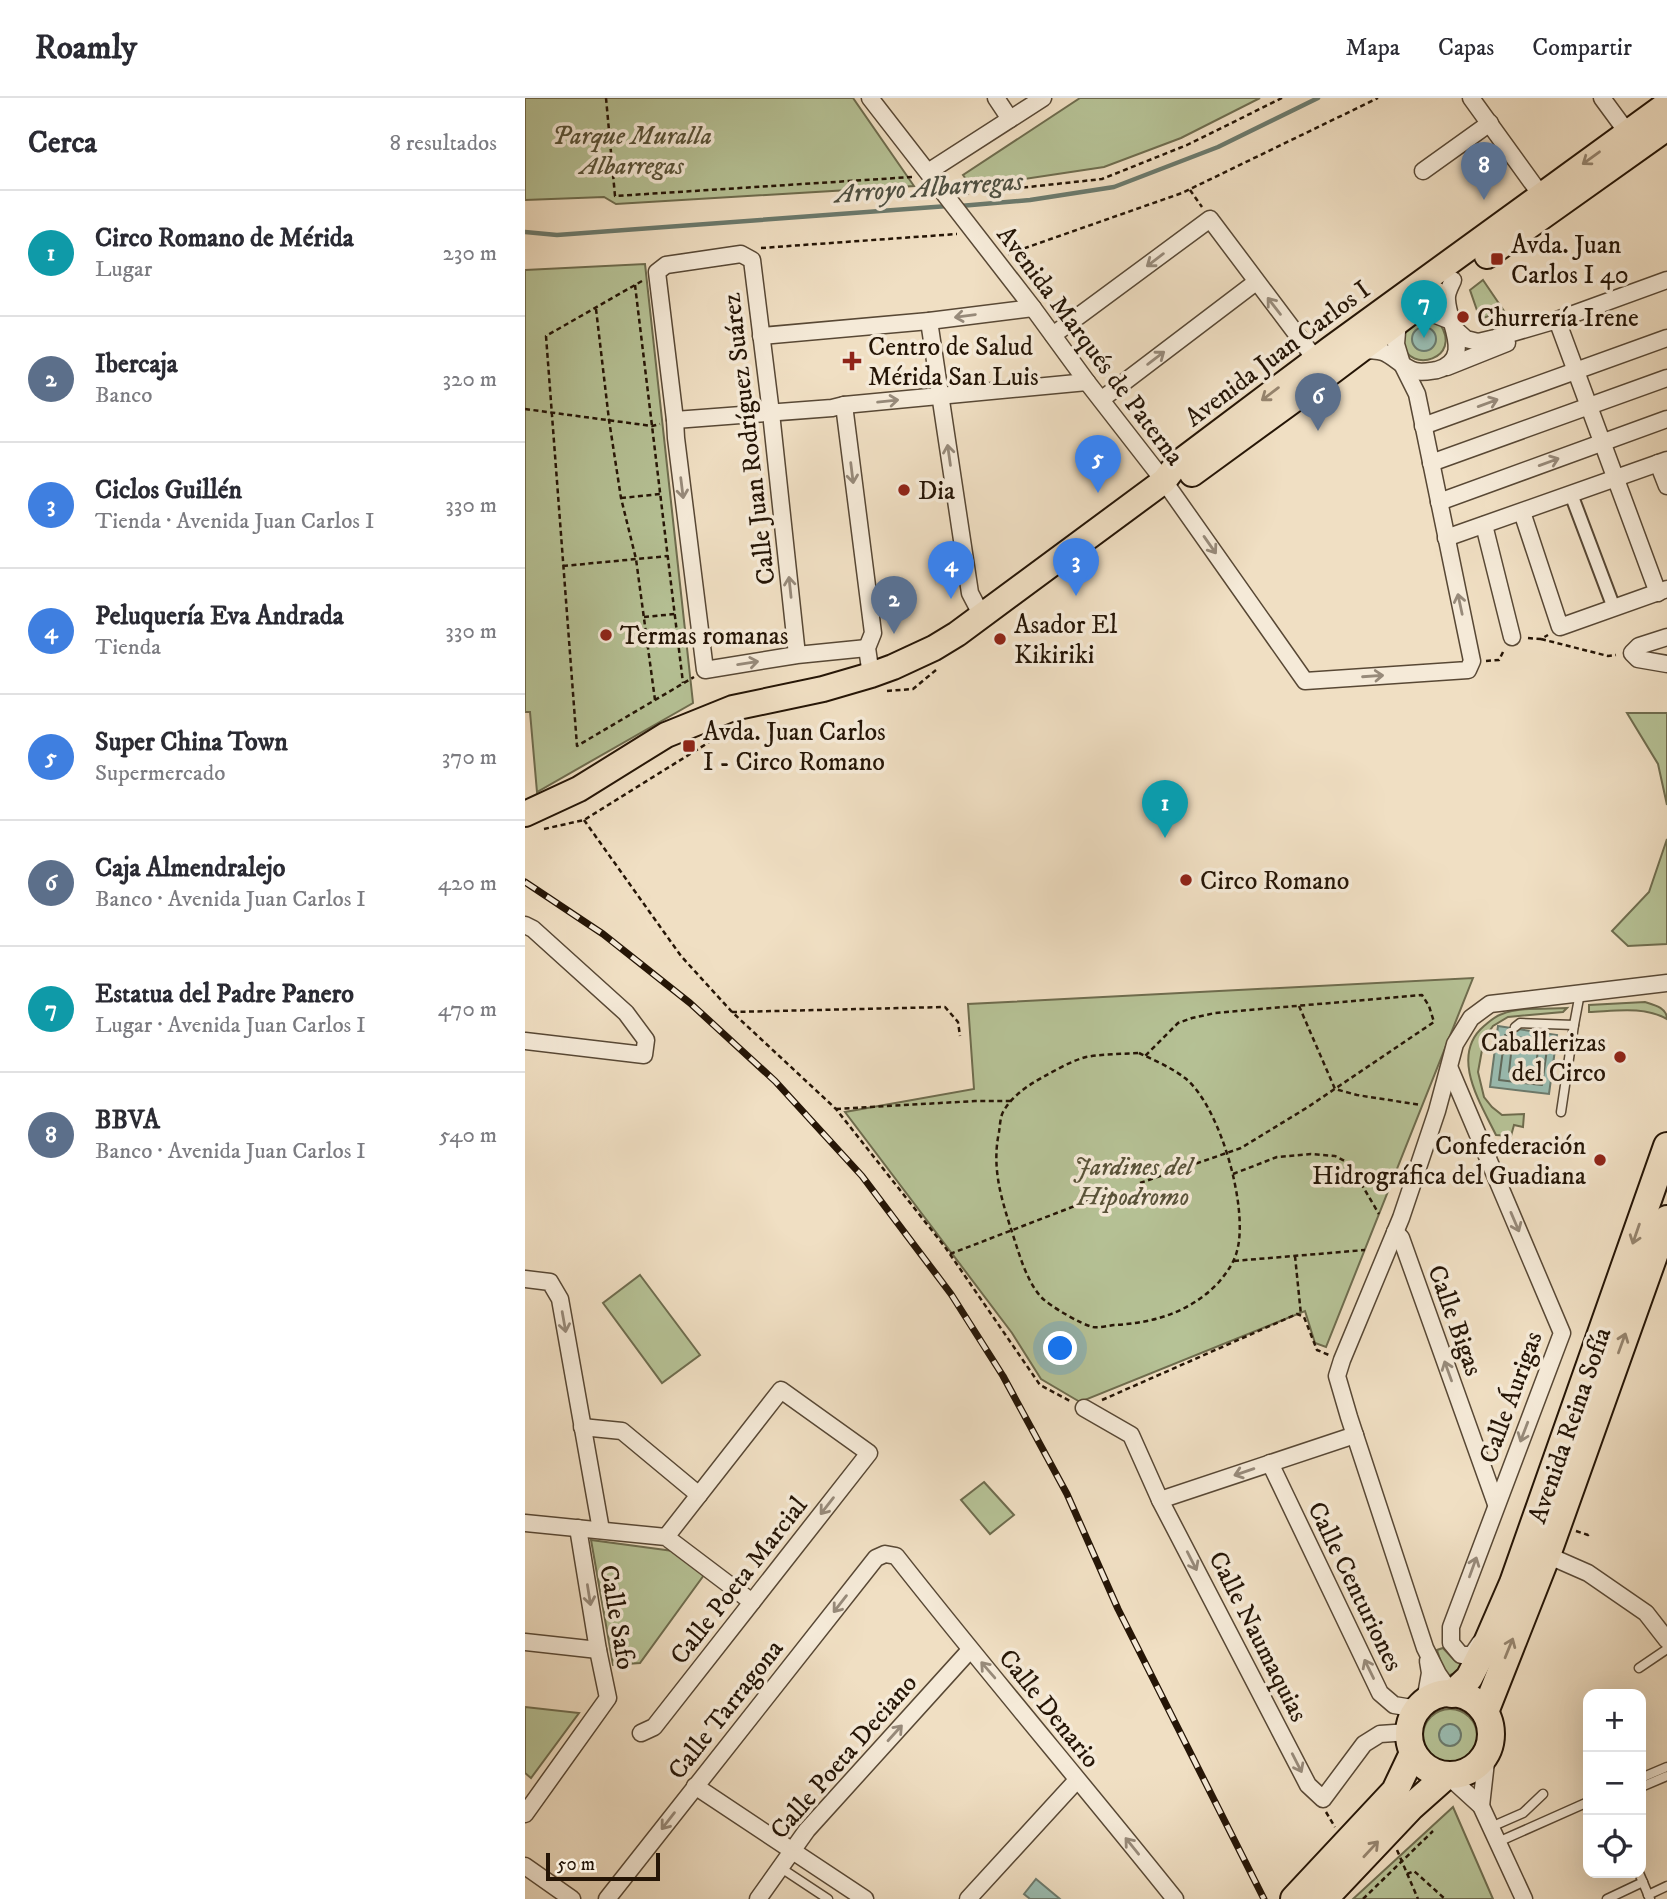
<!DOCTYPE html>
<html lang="es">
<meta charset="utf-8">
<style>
:root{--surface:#fff;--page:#f2f2f3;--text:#2b2b33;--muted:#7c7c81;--line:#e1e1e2;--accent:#8f2418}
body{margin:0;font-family:"IM FELL DW Pica",serif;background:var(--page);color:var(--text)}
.controls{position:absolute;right:21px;bottom:21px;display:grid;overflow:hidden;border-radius:14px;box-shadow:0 7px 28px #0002}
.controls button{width:63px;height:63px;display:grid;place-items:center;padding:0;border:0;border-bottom:2px solid var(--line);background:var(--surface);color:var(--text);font:35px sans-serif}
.scale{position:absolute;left:21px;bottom:18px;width:114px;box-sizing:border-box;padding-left:7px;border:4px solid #251506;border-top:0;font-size:19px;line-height:24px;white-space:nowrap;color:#251506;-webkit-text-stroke:5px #f5ead8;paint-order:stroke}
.you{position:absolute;left:536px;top:1251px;width:24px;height:24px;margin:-18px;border:5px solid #fff;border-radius:50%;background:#1a73e8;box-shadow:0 0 0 10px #1a73e833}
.badge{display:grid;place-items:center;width:46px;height:46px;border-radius:50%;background:var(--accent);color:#fff;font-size:23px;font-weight:700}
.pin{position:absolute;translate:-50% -58px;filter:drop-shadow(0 2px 4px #0008)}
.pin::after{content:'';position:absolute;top:37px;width:24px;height:21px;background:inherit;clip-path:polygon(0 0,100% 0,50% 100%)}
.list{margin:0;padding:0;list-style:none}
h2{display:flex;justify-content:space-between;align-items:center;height:91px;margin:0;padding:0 28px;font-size:30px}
h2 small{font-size:23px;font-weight:400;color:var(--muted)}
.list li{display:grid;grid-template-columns:46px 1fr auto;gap:21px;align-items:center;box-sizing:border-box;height:126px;padding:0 28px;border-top:2px solid var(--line)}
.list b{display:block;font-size:26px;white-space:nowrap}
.list p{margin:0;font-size:23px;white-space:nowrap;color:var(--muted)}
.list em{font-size:23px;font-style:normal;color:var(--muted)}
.icon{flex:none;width:38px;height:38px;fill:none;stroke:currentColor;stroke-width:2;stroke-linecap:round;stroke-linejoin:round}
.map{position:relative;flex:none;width:1142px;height:1801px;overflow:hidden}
header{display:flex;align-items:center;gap:42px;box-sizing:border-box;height:98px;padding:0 35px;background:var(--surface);border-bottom:2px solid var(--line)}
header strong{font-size:33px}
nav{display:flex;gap:38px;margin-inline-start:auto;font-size:24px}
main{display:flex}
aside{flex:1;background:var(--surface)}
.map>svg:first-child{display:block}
.green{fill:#b6c296;stroke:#6e6c4e;stroke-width:2}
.water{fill:#9abdb2;stroke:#6b7a6d;stroke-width:2}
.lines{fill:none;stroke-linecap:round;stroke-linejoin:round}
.shore{stroke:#60695c;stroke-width:2}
.stream{stroke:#6b7a6d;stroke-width:4.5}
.service-casing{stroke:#584835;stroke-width:11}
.pedestrian-casing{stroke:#584835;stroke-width:16}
.minor-casing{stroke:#584835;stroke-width:19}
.primary-casing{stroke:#251506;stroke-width:28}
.trunk-casing{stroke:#251506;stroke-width:30}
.path{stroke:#251506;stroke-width:2.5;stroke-dasharray:5 3.5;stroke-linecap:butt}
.service{stroke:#f5ead8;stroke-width:8}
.pedestrian{stroke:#f5ead8;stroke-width:12}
.minor{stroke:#f5ead8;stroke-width:16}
.primary{stroke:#f0dfc3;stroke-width:24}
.trunk{stroke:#f0dfc3;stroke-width:26}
.rail-casing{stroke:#251506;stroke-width:7}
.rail{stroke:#f5ead8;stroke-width:4.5;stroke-dasharray:13;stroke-linecap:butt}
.oneway{stroke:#95846e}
.oneway2{stroke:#978a7a}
.poi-dot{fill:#8f2418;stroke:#f5ead8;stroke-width:2.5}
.labels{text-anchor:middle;stroke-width:7;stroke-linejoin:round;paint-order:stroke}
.park-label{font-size:26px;font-style:italic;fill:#585238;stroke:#f5ead8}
.poi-label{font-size:26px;fill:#251506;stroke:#f5ead8;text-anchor:start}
.street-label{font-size:26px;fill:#251506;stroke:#f5ead8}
.water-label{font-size:28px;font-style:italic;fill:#4e5042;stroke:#f5ead8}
</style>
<header>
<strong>Roamly</strong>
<nav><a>Mapa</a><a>Capas</a><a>Compartir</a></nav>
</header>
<main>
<aside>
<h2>Cerca<small>8 resultados</small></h2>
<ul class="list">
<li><span class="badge" style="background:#0f9aa8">1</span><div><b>Circo Romano de Mérida</b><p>Lugar</p></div><em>230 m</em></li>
<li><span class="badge" style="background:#5c6f8a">2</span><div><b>Ibercaja</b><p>Banco</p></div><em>320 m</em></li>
<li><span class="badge" style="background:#3f7fe0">3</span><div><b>Ciclos Guillén</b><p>Tienda · Avenida Juan Carlos I</p></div><em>330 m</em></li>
<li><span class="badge" style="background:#3f7fe0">4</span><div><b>Peluquería Eva Andrada</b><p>Tienda</p></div><em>330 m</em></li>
<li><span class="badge" style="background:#3f7fe0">5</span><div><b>Super China Town</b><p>Supermercado</p></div><em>370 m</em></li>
<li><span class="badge" style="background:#5c6f8a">6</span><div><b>Caja Almendralejo</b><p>Banco · Avenida Juan Carlos I</p></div><em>420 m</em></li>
<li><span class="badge" style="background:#0f9aa8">7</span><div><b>Estatua del Padre Panero</b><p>Lugar · Avenida Juan Carlos I</p></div><em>470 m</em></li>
<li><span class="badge" style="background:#5c6f8a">8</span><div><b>BBVA</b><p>Banco · Avenida Juan Carlos I</p></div><em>540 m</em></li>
</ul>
</aside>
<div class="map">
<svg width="1142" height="1801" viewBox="0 0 1142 1801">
<rect width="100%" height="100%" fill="#f0dfc3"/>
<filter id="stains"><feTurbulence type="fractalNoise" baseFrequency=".00286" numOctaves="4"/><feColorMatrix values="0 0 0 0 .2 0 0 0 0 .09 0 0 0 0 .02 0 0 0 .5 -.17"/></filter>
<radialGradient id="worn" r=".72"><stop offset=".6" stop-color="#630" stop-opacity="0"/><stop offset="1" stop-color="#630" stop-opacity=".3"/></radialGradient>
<g class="green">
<path d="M0,0H328L389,88L91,106L79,99L0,102Z"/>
<path d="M555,0H735L656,40L579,69L447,89L438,77Z"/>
<path d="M120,166L168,605L12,694L5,614H0V172Z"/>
<path d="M958,182L979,213L955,221L945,192Z"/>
<path d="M894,220L915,226C938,261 884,276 878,246C877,243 878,239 878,235Z"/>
<path d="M1102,615H1142V707L1133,666Z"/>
<path d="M1142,741V846L1103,848L1087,833L1124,794Z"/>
<path d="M948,880L801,1249L790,1245L780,1213L555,1304L516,1281L487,1235L320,1014L449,991L443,906Z"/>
<path d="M1120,904C1130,907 1142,910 1142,921C1118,908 1091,913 1064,914V907Z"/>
<path d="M1042,910L1038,914L983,919L968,928L959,941L953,974L959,999L967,1009L977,1017L999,1016L998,1029L989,1027L986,1038L971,1037C956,1006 924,958 959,928C964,924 970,918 977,916C994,909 1022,911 1042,910Z"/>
<path d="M115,1177L175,1257L137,1285L78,1205Z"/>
<path d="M459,1384L489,1417L465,1436L436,1402Z"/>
<path d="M66,1442L148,1453L179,1477L115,1565L88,1567Z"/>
<path d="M918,1550L929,1562L941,1566L931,1575L922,1578L917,1568L912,1552Z"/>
<path d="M0,1609L54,1615L6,1680L0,1675Z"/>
<circle cx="925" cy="1638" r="27"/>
<path d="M928,1709L968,1801H828Z"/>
</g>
<g class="water">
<circle cx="899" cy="241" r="12"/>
<path d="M973,928L1032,937L1024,996L965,989Z"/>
<circle cx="925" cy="1637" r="11"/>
<path d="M511,1781L535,1801H505L499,1796Z"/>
</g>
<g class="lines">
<g class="shore">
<path d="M980,937L1023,944L1017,987L974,982Z"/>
<path d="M987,947L1013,951L1010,978L984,974Z"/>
</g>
<g class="stream">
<path d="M435,108L505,102L589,89L693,49L793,0"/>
<path d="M0,134L32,137L423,108"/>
</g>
<defs>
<g id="service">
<path d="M990,929L995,925L1049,927L1055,895"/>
<path d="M1036,1014L1049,927"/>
<path d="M1114,1570L1142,1551"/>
<path d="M1116,1680L1142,1669"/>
<path d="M1116,1689L1142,1678"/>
<path d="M966,1729L998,1715L1018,1696"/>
<path d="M973,1744L1063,1704"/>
<path d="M256,1770L303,1801"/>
<path d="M1114,1775L1125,1801"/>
<path d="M1123,1797L1142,1788"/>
<path d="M1082,1801L1118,1784"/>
</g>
<path id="pedestrian" d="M1046,396L1089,510"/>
<g id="minor">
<path d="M345,0L508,210L562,284L639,383L780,583L943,572L947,563L892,296L877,266L871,246L873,222"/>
<path d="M471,0L485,21"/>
<path d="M946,0L1016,97"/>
<path d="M1077,0L1102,34"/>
<path d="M898,73L965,25"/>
<path d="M403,74L518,0"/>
<path d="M884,215L908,216L926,223"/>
<path d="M1032,222L1133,495"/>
<path d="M404,223L445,495L457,518"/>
<path d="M931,232L941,241L953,244L970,240L1032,222L1142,182"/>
<path d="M528,237L685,121L791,262"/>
<path d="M236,238L404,223L508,210"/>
<path d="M836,252C843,252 851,252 858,254C869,258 878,270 890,273C897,275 905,273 912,272C949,261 923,226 922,202C921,195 925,189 928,182"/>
<path d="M922,269L982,245"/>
<path d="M577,301L731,184"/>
<path d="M319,307L348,535L342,550L346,577"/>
<path d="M150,322L307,310L319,307L562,284"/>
<path d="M898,328L1142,240"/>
<path d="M906,365L1142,280"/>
<path d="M1133,365L1142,388"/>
<path d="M914,404L1142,321"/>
<path d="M997,414L1035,529L1142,491"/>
<path d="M959,427L987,539"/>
<path d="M921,440L1142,362"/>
<path d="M1142,539L1114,548L1107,555L1113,561L1142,566"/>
<path d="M272,557L246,315L227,162L216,156L141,167L132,174L150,322L151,340L180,572L272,557L342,550"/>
<path d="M0,827L8,831L101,915L121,942L119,957L0,943"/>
<path d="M925,971L1037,1235L926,1529V1545L936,1557H947L955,1545"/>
<path d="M870,1134L876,1140L971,1406"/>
<path d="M0,1181L25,1184L35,1201L76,1432"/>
<path d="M559,1310L606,1337L635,1402L783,1687L798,1701L839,1646L855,1636L884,1634"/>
<path d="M57,1329L97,1333L174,1397"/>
<path d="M745,1365L855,1595L869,1607L893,1611"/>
<path d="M635,1402L830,1337"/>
<path d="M0,1425L141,1439L227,1504"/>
<path d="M1022,1457L1063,1475L1121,1515L1142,1542"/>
<path d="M0,1544L73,1552"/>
<path d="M927,1596L913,1576L900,1550L824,1319L812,1278L817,1262L876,1120L912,1013L930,946L946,920L965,906L1142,885"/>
<path d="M900,1603L905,1575L903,1563"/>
<path d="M116,1635L129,1629L344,1355L256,1292L141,1439"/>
<path d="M922,1677L956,1708L999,1801"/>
<path d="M170,1688L340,1801"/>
<path d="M956,1708L962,1655"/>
<path d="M0,1716L83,1600L73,1552L53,1430"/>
<path d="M0,1768L47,1801"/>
<path d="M82,1801L351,1460L360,1456L371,1458C462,1574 558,1686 650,1801"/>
<path d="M233,1801L282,1732L445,1552"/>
<path d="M443,1801L552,1682"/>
</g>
<g id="primary">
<path d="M962,158L1142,30"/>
<path d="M667,376L781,293L910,196"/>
<path d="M0,716L54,691L141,637L208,610L298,591L346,577L368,569L409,550L432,536L639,383L652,366L805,251L1142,6"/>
</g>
<g id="trunk">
<circle cx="925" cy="1636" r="41"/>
<path d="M927,1596L944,1580L961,1547L988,1485L1142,1048"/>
<path d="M960,1614L1022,1457L1142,1121"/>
<path d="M769,1801L870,1693L888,1655"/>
<path d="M799,1801L886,1709L922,1677"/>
</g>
</defs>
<use href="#service" class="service-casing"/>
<use href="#pedestrian" class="pedestrian-casing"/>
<use href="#minor" class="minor-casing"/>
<use href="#primary" class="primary-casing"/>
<use href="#trunk" class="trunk-casing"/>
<g class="path">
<path d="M81,0L90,98L387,79"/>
<path d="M665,92L677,109"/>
<path d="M439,96L577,81L662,47L757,0"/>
<path d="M236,150L432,136"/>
<path d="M483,156L657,95L853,0"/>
<path d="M117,183L21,238L52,648L169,579"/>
<path d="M110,187L158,585"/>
<path d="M71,211L84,322L96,400L111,461L130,602"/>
<path d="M0,311L127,328L135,326"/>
<path d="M96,400L135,396"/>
<path d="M38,468L143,458"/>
<path d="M119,519L150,516"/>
<path d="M1003,540L1016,541L1023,537"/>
<path d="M1016,541L1083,558L1091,557"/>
<path d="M961,563L974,562L979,552"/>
<path d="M362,593L388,591L411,572"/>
<path d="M59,722L156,858L207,914L311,1011L420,1149L515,1287L545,1303"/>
<path d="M19,731L59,722L194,638"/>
<path d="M774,908L810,991L832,997L896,1007"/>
<path d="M207,914L420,909L433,924L435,938"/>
<path d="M614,955C629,962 647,970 660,980C695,1008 724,1110 712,1153C709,1165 702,1174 694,1184C666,1214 629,1225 589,1227C582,1228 574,1230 568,1229C557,1227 525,1208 517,1200C500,1182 493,1151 485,1128C475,1096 467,1068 474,1034C475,1028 475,1020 478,1014C487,998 502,988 518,979C531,972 546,963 561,959C578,956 596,956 614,955Z"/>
<path d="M311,1011L450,1003H486"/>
<path d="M708,1076L752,1059L786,1056L810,1058L824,1065L854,1116"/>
<path d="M615,1085L716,1050L783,1009L909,924L904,908L897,897L690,915L667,920L653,925L620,958"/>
<path d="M425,1156L568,1101"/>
<path d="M770,1158L776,1217"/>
<path d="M709,1163L840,1152"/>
<path d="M577,1302L772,1216L779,1219L792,1252L804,1257"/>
<path d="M1051,1433L1063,1437L1066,1434"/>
<path d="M801,1714L810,1729"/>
<path d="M872,1752L893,1801"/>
<path d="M882,1776L889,1773L920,1801"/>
<path d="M838,1801L908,1733"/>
</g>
<use href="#service" class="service"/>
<use href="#pedestrian" class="pedestrian"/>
<use href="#minor" class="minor"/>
<use href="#primary" class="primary"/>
<use href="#trunk" class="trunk"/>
<defs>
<path id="rail" d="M0,784L78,836L165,905L250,983L337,1078L426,1196L478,1278L542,1396L593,1511L739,1801"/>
</defs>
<use href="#rail" class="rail-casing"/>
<use href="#rail" class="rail"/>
</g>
<defs><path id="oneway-shaft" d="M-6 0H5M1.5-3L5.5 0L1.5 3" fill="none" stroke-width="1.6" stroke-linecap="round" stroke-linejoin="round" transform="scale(1.75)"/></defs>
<g class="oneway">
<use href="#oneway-shaft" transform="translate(1066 60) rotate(144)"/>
<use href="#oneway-shaft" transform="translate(745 296) rotate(143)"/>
<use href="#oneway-shaft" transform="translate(1111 1136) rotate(109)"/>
<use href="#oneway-shaft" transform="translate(1097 1245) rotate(-70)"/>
<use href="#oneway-shaft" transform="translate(984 1550) rotate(-68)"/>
<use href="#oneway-shaft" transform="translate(846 1751) rotate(-47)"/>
</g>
<g class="oneway2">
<use href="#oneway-shaft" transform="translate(630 162) rotate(143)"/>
<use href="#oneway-shaft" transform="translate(749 208) rotate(-128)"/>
<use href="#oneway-shaft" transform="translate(440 218) rotate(172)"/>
<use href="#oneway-shaft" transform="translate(631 260) rotate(-37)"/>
<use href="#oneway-shaft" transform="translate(363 303) rotate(-6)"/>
<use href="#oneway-shaft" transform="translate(963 305) rotate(-20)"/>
<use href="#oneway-shaft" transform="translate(424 357) rotate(-98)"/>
<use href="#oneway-shaft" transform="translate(1024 364) rotate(-20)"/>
<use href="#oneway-shaft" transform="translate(327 375) rotate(83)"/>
<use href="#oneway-shaft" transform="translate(157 390) rotate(83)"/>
<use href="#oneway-shaft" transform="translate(685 447) rotate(55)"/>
<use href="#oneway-shaft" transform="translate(265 489) rotate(-96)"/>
<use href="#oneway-shaft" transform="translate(935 506) rotate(-102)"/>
<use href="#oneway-shaft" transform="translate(223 565) rotate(-9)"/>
<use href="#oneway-shaft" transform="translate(848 578) rotate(-4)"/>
<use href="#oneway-shaft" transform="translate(990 1124) rotate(67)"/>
<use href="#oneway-shaft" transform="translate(39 1224) rotate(80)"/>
<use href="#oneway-shaft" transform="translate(923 1273) rotate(-110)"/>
<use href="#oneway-shaft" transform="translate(999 1334) rotate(111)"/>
<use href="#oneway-shaft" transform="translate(719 1374) rotate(161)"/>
<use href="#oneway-shaft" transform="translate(302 1408) rotate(128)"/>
<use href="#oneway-shaft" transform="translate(667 1463) rotate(63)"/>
<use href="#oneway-shaft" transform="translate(948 1469) rotate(-70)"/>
<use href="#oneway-shaft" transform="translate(64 1497) rotate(81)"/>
<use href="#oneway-shaft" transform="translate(315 1506) rotate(128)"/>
<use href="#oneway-shaft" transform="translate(844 1571) rotate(-116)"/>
<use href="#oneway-shaft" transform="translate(463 1572) rotate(-131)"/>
<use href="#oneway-shaft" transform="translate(370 1635) rotate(-48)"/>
<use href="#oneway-shaft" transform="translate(772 1665) rotate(63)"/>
<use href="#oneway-shaft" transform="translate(143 1723) rotate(128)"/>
<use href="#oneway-shaft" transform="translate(607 1748) rotate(-129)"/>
</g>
<g class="poi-dot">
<rect x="965" y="154" width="14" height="14" rx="3.5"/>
<circle cx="938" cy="219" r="7"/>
<path d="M323.5 252.5h7v7h7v7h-7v7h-7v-7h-7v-7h7z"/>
<circle cx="379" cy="392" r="7"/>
<circle cx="81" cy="537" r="7"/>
<circle cx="475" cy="541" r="7"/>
<rect x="157" y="641" width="14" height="14" rx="3.5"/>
<circle cx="661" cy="782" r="7"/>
<circle cx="1095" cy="959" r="7"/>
<circle cx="1075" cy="1062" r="7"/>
</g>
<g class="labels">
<g class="park-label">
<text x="107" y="46">Parque Muralla<tspan x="107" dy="30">Albarregas</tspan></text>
<text x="608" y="1077">Jardines del<tspan x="608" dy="30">Hipodromo</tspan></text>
</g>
<g class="poi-label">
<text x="986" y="155">Avda. Juan<tspan x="986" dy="30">Carlos I 40</tspan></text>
<text x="952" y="228">Churrería Irene</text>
<text x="343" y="257">Centro de Salud<tspan x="343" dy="30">Mérida San Luis</tspan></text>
<text x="393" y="401">Dia</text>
<text x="489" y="535">Asador El<tspan x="489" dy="30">Kikiriki</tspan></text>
<text x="95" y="546">Termas romanas</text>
<text x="178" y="642">Avda. Juan Carlos<tspan x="178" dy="30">I - Circo Romano</tspan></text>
<text x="675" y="791">Circo Romano</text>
<text x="1081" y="953" text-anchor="end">Caballerizas<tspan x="1081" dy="30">del Circo</tspan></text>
<text x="1061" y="1056" text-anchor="end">Confederación<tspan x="1061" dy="30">Hidrográfica del Guadiana</tspan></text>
</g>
<g class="street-label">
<text transform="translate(566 247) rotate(53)" y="9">Avenida Marqués de Paterna</text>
<text transform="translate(752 255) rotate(-37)" y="9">Avenida Juan Carlos I</text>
<text transform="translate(223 341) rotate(-97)" y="9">Calle Juan Rodríguez Suárez</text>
<text transform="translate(931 1222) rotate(70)" y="9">Calle Bigas</text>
<text transform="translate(985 1299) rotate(-70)" y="9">Calle Áurigas</text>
<text transform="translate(1044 1327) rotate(-71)" y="9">Avenida Reina Sofía</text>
<text transform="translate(213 1482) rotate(-52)" y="9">Calle Poeta Marcial</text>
<text transform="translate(831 1488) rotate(64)" y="9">Calle Centuriones</text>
<text transform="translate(93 1519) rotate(80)" y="9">Calle Safo</text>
<text transform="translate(734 1538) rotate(63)" y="9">Calle Naumaquias</text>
<text transform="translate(525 1610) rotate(51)" y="9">Calle Denario</text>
<text transform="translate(200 1611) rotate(-52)" y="9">Calle Tarragona</text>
<text transform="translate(318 1658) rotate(-49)" y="9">Calle Poeta Deciano</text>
</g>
<g class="water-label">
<text transform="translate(404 88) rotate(-4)" y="10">Arroyo Albarregas</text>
</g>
</g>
<rect width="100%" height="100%" filter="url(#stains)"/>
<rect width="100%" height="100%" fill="url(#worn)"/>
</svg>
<div class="controls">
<button>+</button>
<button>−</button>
<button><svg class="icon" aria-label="locate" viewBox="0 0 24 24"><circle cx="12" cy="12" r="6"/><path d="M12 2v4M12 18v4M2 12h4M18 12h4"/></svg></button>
</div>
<div class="scale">50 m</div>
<div class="you"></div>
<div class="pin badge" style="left:640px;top:740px;background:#0f9aa8">1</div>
<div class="pin badge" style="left:369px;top:536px;background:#5c6f8a">2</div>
<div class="pin badge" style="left:551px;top:498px;background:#3f7fe0">3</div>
<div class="pin badge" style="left:426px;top:501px;background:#3f7fe0">4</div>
<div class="pin badge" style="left:573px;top:395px;background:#3f7fe0">5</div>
<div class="pin badge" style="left:793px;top:333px;background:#5c6f8a">6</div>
<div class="pin badge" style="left:899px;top:240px;background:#0f9aa8">7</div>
<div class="pin badge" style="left:959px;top:102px;background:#5c6f8a">8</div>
</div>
</main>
